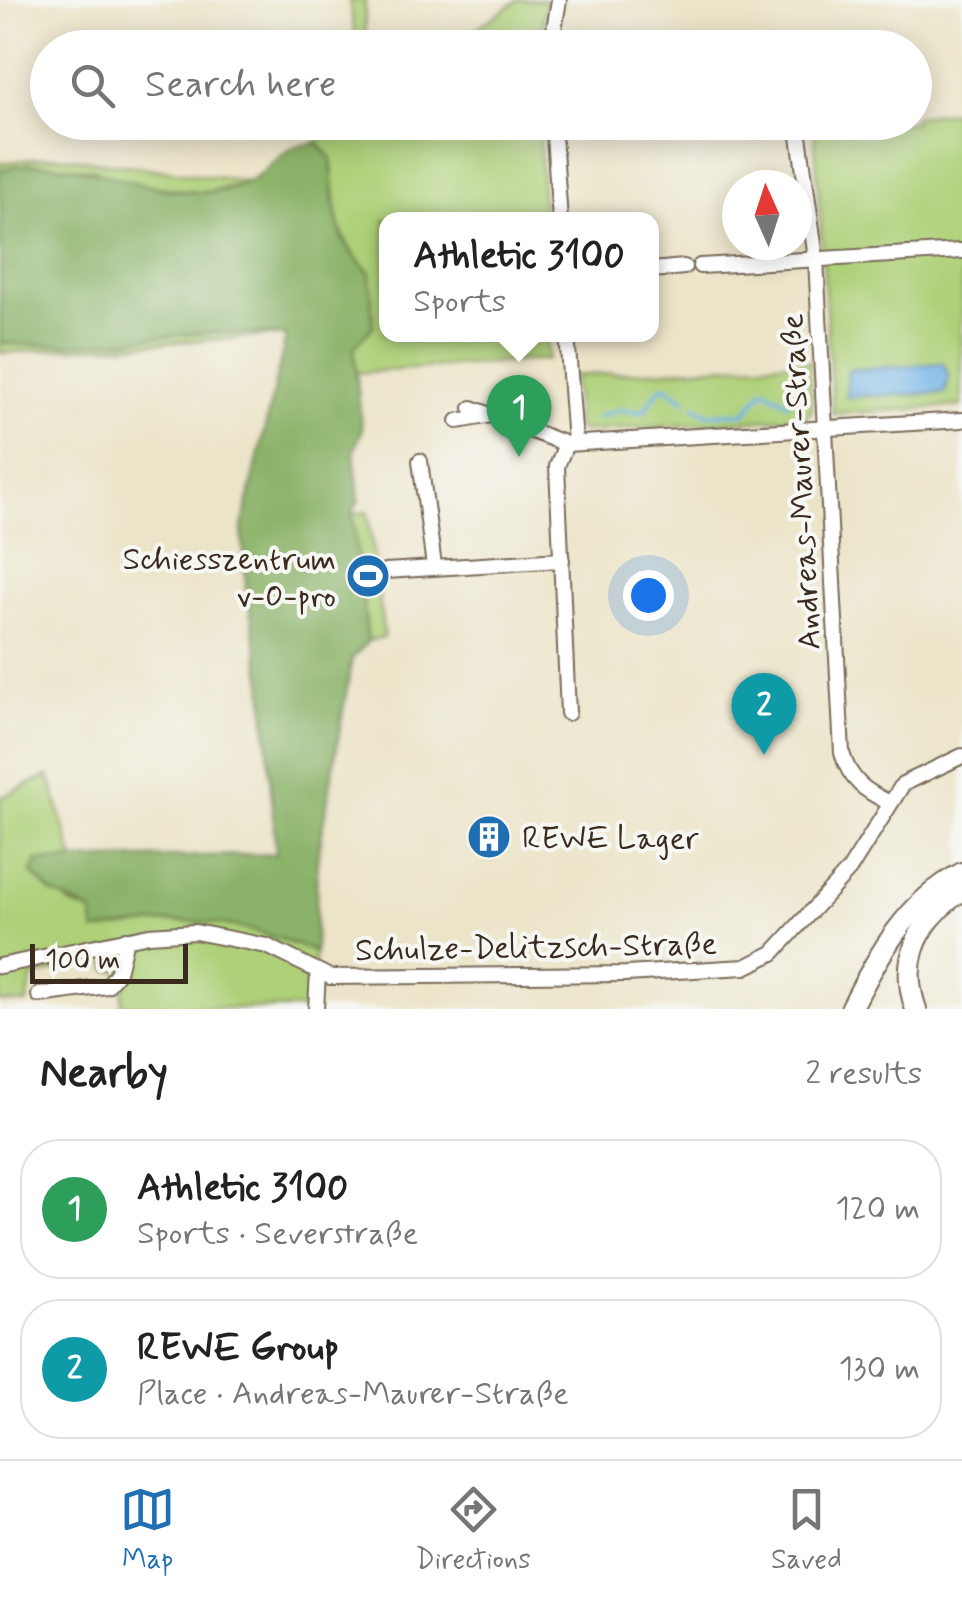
<!DOCTYPE html>
<meta charset="utf-8">
<style>
:root{--surface:#fff;--page:#f6f6f6;--text:#222;--muted:#767676;--line:#e0e0e0;--accent:#1f6fb2}
body{margin:0;font-family:Mynerve,sans-serif;background:var(--page);color:var(--text)}
.compass{position:absolute;left:722px;top:170px;width:90px;height:90px;border-radius:50%;background:var(--surface);box-shadow:0 5px 25px #0003;rotate:357deg}
.scale{position:absolute;left:30px;bottom:25px;width:158px;box-sizing:border-box;padding-left:10px;border:5px solid #3b2a1e;border-top:0;font-size:28px;line-height:35px;white-space:nowrap;color:#3b2a1e;-webkit-text-stroke:8px #f6f6f2;paint-order:stroke}
.you{position:absolute;left:648px;top:595px;width:35px;height:35px;margin:-25px;border:8px solid #fff;border-radius:50%;background:#1a73e8;box-shadow:0 0 0 15px #1a73e833}
.badge{display:grid;place-items:center;width:65px;height:65px;border-radius:50%;background:var(--accent);color:#fff;font-size:32px;font-weight:700}
.pin{position:absolute;translate:-50% -82px;filter:drop-shadow(0 2px 5px #0008)}
.pin::after{content:'';position:absolute;top:52px;width:35px;height:30px;background:inherit;clip-path:polygon(0 0,100% 0,50% 100%)}
.popup{position:absolute;left:379px;top:212px;width:280px;height:130px;box-sizing:border-box;display:grid;place-content:center;border-radius:20px;background:var(--surface);filter:drop-shadow(0 2px 8px #0005);font-size:32px;white-space:nowrap;color:var(--muted)}
.popup b{font-size:38px;color:var(--text)}
.popup::after{content:'';position:absolute;left:50%;top:100%;margin-left:-20px;border:20px solid transparent;border-top-color:var(--surface)}
.list{margin:0;padding:0;list-style:none}
h2{display:flex;justify-content:space-between;align-items:center;height:130px;margin:0;padding:0 40px;font-size:42px}
h2 small{font-size:32px;font-weight:400;color:var(--muted)}
.list li{display:grid;grid-template-columns:65px 1fr auto;gap:30px;align-items:center;box-sizing:border-box;height:140px;margin:0 20px 20px;padding:0 20px;border:2px solid var(--line);border-radius:40px}
.list b{display:block;font-size:38px;white-space:nowrap}
.list p{margin:0;font-size:32px;white-space:nowrap;color:var(--muted)}
.list em{font-size:32px;font-style:normal;color:var(--muted)}
.icon{flex:none;width:55px;height:55px;fill:none;stroke:currentColor;stroke-width:2;stroke-linecap:round;stroke-linejoin:round}
.map{position:relative;flex:none;width:962px;height:1009px;overflow:hidden}
.search{position:absolute;background:var(--surface);box-shadow:0 5px 25px #0003;left:30px;right:30px;top:30px;height:110px;display:flex;align-items:center;gap:25px;box-sizing:border-box;padding:0 35px;border-radius:55px;color:var(--muted);font-size:38px}
.sheet{height:450px;background:var(--surface)}
nav{display:flex;justify-content:space-around;align-items:center;box-sizing:border-box;height:140px;border-top:2px solid var(--line);background:var(--surface);font-size:28px;color:var(--muted)}
nav a{display:grid;justify-items:center;gap:5px}
nav .on{color:var(--accent)}
.map>svg:first-child{display:block}
.green{fill:#aed078;stroke:#747d4b;stroke-width:2.5}
.forest{fill:#8ab268;stroke:#626e43;stroke-width:2.5}
.water{fill:#72b4e7;stroke:#566f82;stroke-width:2.5}
.lines{fill:none;stroke-linecap:round;stroke-linejoin:round}
.stream{stroke:#72b4e7;stroke-width:4}
.minor-casing{stroke:#796b5a;stroke-width:18}
.highway-casing{stroke:#796b5a;stroke-width:24}
.minor{stroke:#fff;stroke-width:14}
.highway{stroke:#fff;stroke-width:20}
.labels{text-anchor:middle;stroke-width:8;stroke-linejoin:round;paint-order:stroke}
.street-label{font-size:32px;fill:#3b2a1e;stroke:#f6f6f2}
.poi-label{font-size:32px;fill:#3b2a1e;stroke:#f6f6f2;text-anchor:end}
</style>
<div class="map">
<svg width="962" height="1009" viewBox="0 0 962 1009">
<rect width="100%" height="100%" fill="#f6f6f2"/>
<filter id="ink" filterUnits="userSpaceOnUse"><feTurbulence type="fractalNoise" baseFrequency=".01" numOctaves="2"/><feDisplacementMap in="SourceGraphic" scale="20" xChannelSelector="R" yChannelSelector="G"/><feConvolveMatrix kernelMatrix="1 2 1 2 8 2 1 2 1" color-interpolation-filters="sRGB"/></filter>
<filter id="wash" filterUnits="userSpaceOnUse"><feTurbulence type="fractalNoise" baseFrequency=".0048" numOctaves="4" result="noise"/><feDisplacementMap in="SourceGraphic" scale="40" xChannelSelector="R" yChannelSelector="G"/><feGaussianBlur stdDeviation="2.25" result="paint"/><feColorMatrix in="noise" values="0 0 0 0 0 0 0 0 0 0 0 0 0 0 0 0 0 1.4 0 .05"/><feComposite in="paint" operator="in"/></filter>
<g filter="url(#wash)">
<rect width="100%" height="100%" fill="#ece4c8"/>
<g class="green">
<path d="M349,0H365V47H357Z"/>
<path d="M518,0H547L539,47H450Z"/>
<path d="M962,111V406L833,414L814,126L914,122L915,116Z"/>
<path d="M343,123H539L543,219L386,220V334L547,335L548,359L356,373L354,348L370,272C334,241 335,203 331,157L316,142Z"/>
<path d="M57,156L250,182L204,193L120,182L92,169L0,170V163Z"/>
<path d="M204,331L287,335L0,353V343L49,345Z"/>
<path d="M810,361L812,411L805,417L581,432L577,427L574,376Z"/>
<path d="M368,512L384,637L368,641L352,514Z"/>
<path d="M49,775L74,860L37,861L70,904L92,912L95,931C193,916 222,916 315,952L310,1009L122,1007L124,971L108,970L103,954L32,978L27,1003L0,1002V798Z"/>
</g>
<path class="forest" d="M316,142L331,157C335,205 331,240 370,272L373,326L354,348L362,431L354,451L359,500L352,514L368,641L352,659L317,862L315,952C222,916 193,916 95,931L92,912L51,892L32,873L37,861L276,854L263,682L246,588L242,528L286,336C191,323 95,353 0,343V170C78,146 152,207 230,189C259,183 270,161 294,147C300,144 308,146 316,142Z"/>
<path class="water" d="M943,363L949,376L945,393L846,397L848,370Z"/>
<g class="lines">
<g class="stream">
<path d="M694,407L708,414L745,413L764,389L788,403"/>
<path d="M597,418L618,410L643,412L660,388L667,387L685,400"/>
</g>
</g>
</g>
<g filter="url(#ink)">
<g class="lines">
<defs>
<g id="minor">
<path d="M551,48L559,0"/>
<path d="M553,122L560,220"/>
<path d="M799,136L816,259L842,753C850,781 865,791 890,803"/>
<path d="M700,266L962,251"/>
<path d="M652,270L684,267"/>
<path d="M567,334L575,443"/>
<path d="M472,408L566,444L962,420"/>
<path d="M458,421L486,416"/>
<path d="M566,444L557,466L568,713"/>
<path d="M420,461L434,566"/>
<path d="M386,571L562,560"/>
<path d="M0,966L149,935L195,932L267,946L330,977L626,974L745,967L773,953L849,870L903,784L962,756"/>
<path d="M39,995L107,986L118,972L126,939"/>
<path d="M316,1009L318,972"/>
</g>
<g id="highway">
<path d="M851,1009C878,955 907,902 962,873"/>
<path d="M916,1009C898,959 920,919 962,890"/>
</g>
</defs>
<use href="#minor" class="minor-casing"/>
<use href="#highway" class="highway-casing"/>
<use href="#minor" class="minor"/>
<use href="#highway" class="highway"/>
</g>
</g>
<defs>
<symbol id="stadium-disc" viewBox="-11 -11 22 22"><circle r="9.5" fill="#1f6fb2" stroke="#f6f6f2"/><path d="M0-5a6.5 5 0 1 0 0 10a6.5 5 0 1 0 0-10ZM-3.5-1.8h7v3.6h-7Z" fill="#fff"/></symbol>
<symbol id="building-disc" viewBox="-11 -11 22 22"><circle r="9.5" fill="#1f6fb2" stroke="#f6f6f2"/><path d="M-4-6H4V6H1V3H-1V6H-4ZM-2.5-4.3h1.7v1.8h-1.7ZM.8-4.3h1.7v1.8H.8ZM-2.5-1h1.7V.8h-1.7ZM.8-1h1.7V.8H.8Z" fill="#fff"/></symbol>
</defs>
<g fill-rule="evenodd">
<use href="#stadium-disc" x="343" y="551" width="50" height="50"/>
<use href="#building-disc" x="464" y="812" width="50" height="50"/>
</g>
<g class="labels">
<g class="street-label">
<text transform="translate(800 482) rotate(-93)" y="11">Andreas-Maurer-Straße</text>
<text transform="translate(536 946) rotate(-1)" y="11">Schulze-Delitzsch-Straße</text>
</g>
<g class="poi-label">
<text x="336" y="569">Schiesszentrum<tspan x="336" dy="37">v-0-pro</tspan></text>
<text x="522" y="848" text-anchor="start">REWE Lager</text>
</g>
</g>
</svg>
<svg class="compass" viewBox="-18 -18 36 36"><path d="M0-13l5 13h-10z" fill="#e53935"/><path d="M0 13l5-13h-10z" fill="#767676"/></svg>
<div class="scale">100 m</div>
<div class="you"></div>
<div class="pin badge" style="left:519px;top:457px;background:#2e9e5b">1</div>
<div class="popup"><b>Athletic 3100</b>Sports</div>
<div class="pin badge" style="left:764px;top:755px;background:#0f9aa8">2</div>
<div class="search"><svg class="icon" aria-label="search" viewBox="0 0 24 24"><circle cx="10" cy="10" r="6"/><path d="M15 15l6 6"/></svg>Search here</div>
</div>
<section class="sheet">
<h2>Nearby<small>2 results</small></h2>
<ul class="list">
<li><span class="badge" style="background:#2e9e5b">1</span><div><b>Athletic 3100</b><p>Sports · Severstraße</p></div><em>120 m</em></li>
<li><span class="badge" style="background:#0f9aa8">2</span><div><b>REWE Group</b><p>Place · Andreas-Maurer-Straße</p></div><em>130 m</em></li>
</ul>
</section>
<nav>
<a class="on"><svg class="icon" aria-label="map" viewBox="0 0 24 24"><path d="M3 6l6-2 6 2 6-2v14l-6 2-6-2-6 2zM9 4v14M15 6v14"/></svg>Map</a>
<a><svg class="icon" aria-label="directions" viewBox="0 0 24 24"><path d="M12 3l9 9-9 9-9-9zM9 14v-3h6M13 9l2 2-2 2"/></svg>Directions</a>
<a><svg class="icon" aria-label="saved" viewBox="0 0 24 24"><path d="M7 4h10v16l-5-4-5 4z"/></svg>Saved</a>
</nav>
